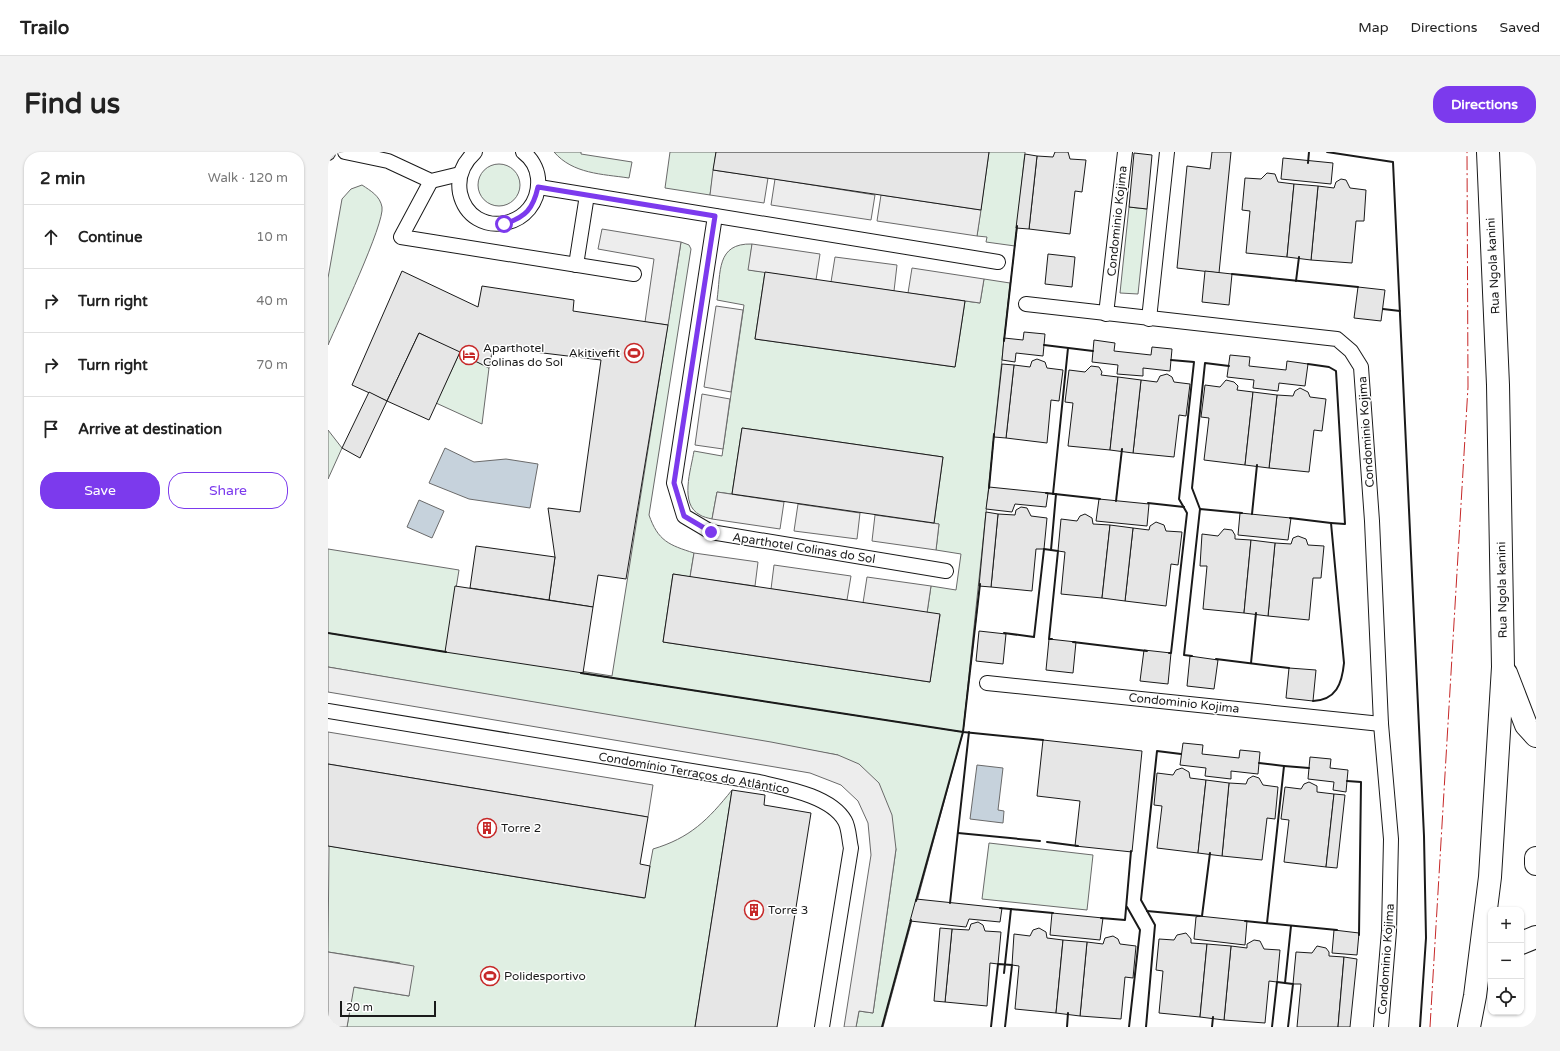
<!DOCTYPE html>
<meta charset="utf-8">
<style>
:root{--surface:#fff;--page:#f2f2f2;--text:#222;--muted:#767676;--line:#e0e0e0;--accent:#7c3aed}
body{margin:0;font-family:"Varela Round",sans-serif;background:var(--page);color:var(--text)}
.controls{position:absolute;right:12px;bottom:12px;display:grid;overflow:hidden;border-radius:8px;box-shadow:0 1px 3px #0004}
.controls button{width:36px;height:36px;display:grid;place-items:center;padding:0;border:0;border-bottom:1px solid var(--line);background:var(--surface);color:var(--text);font:20px sans-serif}
.scale{position:absolute;left:12px;bottom:10px;width:96px;box-sizing:border-box;padding-left:4px;border:2px solid #1a1a1a;border-top:0;font-size:11px;line-height:14px;white-space:nowrap;color:#1a1a1a;-webkit-text-stroke:3px #fff;paint-order:stroke}
.stop{position:absolute;width:12px;height:12px;margin:-9px;border:3px solid #7c3aed;border-radius:50%;background:#fff}
.stop.end{background:#7c3aed;border-color:#fff;box-shadow:0 1px 4px #0008}
.list{margin:0;padding:0;list-style:none}
h2{display:flex;justify-content:space-between;align-items:center;height:52px;margin:0;padding:0 16px;font-size:17px}
h2 small{font-size:13px;font-weight:400;color:var(--muted)}
.list li{display:grid;grid-template-columns:26px 1fr auto;gap:12px;align-items:center;box-sizing:border-box;height:64px;padding:0 16px;border-top:1px solid var(--line)}
.list b{display:block;font-size:15px;white-space:nowrap}
.list em{font-size:13px;font-style:normal;color:var(--muted)}
.actions{display:flex;gap:8px;padding:12px 16px}
.actions a{flex:1;padding:9px 0;border:1px solid var(--accent);border-radius:16px;text-align:center;font-size:14px;color:var(--accent)}
.actions .main{background:var(--accent);color:#fff}
.icon{flex:none;width:22px;height:22px;fill:none;stroke:currentColor;stroke-width:2;stroke-linecap:round;stroke-linejoin:round}
.map{position:relative;flex:none;width:1208px;height:875px;overflow:hidden;border-radius:16px}
header{display:flex;align-items:center;gap:24px;box-sizing:border-box;height:56px;padding:0 20px;background:var(--surface);border-bottom:1px solid var(--line)}
header strong{font-size:19px}
nav{display:flex;gap:22px;margin-inline-start:auto;font-size:14px}
.intro{display:flex;align-items:center;justify-content:space-between;box-sizing:border-box;height:96px;padding:0 24px}
h1{margin:0;font-size:28px}
.button{padding:10px 18px;border-radius:16px;background:var(--accent);color:#fff;font-size:14px;font-weight:700}
main{display:flex;gap:24px;padding:0 24px}
aside{flex:1;background:var(--surface);border-radius:16px;box-shadow:0 1px 3px #0004}
.map>svg:first-child{display:block}
.green{fill:#e0efe3;stroke:#6a6a6a}
.parking{fill:#ededed;stroke:#6a6a6a}
.water{fill:#c6d2dc;stroke:#6a6a6a}
.building{fill:#e6e6e6;stroke:#1a1a1a}
.lines{fill:none;stroke-linecap:round;stroke-linejoin:round}
.lane-casing{stroke:#1a1a1a;stroke-width:16}
.secondary-casing{stroke:#1a1a1a;stroke-width:24}
.lane{stroke:#fff;stroke-width:14}
.secondary{stroke:#fff;stroke-width:22}
.fence{stroke:#1a1a1a;stroke-width:1;stroke-dasharray:5 2;stroke-linecap:butt}
.wall{stroke:#1a1a1a;stroke-width:2}
.power{stroke:#c62828;stroke-width:1;stroke-dasharray:14 3 2 3;stroke-linecap:butt}
.route{stroke:#7c3aed;stroke-width:5}
.labels{text-anchor:middle;stroke-width:3;stroke-linejoin:round;paint-order:stroke}
.street-label{font-size:12px;fill:#1a1a1a;stroke:#fff}
.poi-label{font-size:12px;fill:#1a1a1a;stroke:#fff;text-anchor:start}
</style>
<header>
<strong>Trailo</strong>
<nav><a>Map</a><a>Directions</a><a>Saved</a></nav>
</header>
<div class="intro"><h1>Find us</h1><a class="button">Directions</a></div>
<main>
<aside>
<h2>2 min<small>Walk · 120 m</small></h2>
<ul class="list">
<li><svg class="icon" aria-label="ahead" viewBox="0 0 24 24"><path d="M12 20V5M6 11l6-6 6 6"/></svg><div><b>Continue</b></div><em>10 m</em></li>
<li><svg class="icon" aria-label="right" viewBox="0 0 24 24"><path d="M7 20v-9h11M14 6l5 5-5 5"/></svg><div><b>Turn right</b></div><em>40 m</em></li>
<li><svg class="icon" aria-label="right" viewBox="0 0 24 24"><path d="M7 20v-9h11M14 6l5 5-5 5"/></svg><div><b>Turn right</b></div><em>70 m</em></li>
<li><svg class="icon" aria-label="arrive" viewBox="0 0 24 24"><path d="M6 21V4h12l-3 4 3 4H6"/></svg><div><b>Arrive at destination</b></div></li>
</ul>
<div class="actions"><a class="main">Save</a><a>Share</a></div>
</aside>
<div class="map">
<svg width="1208" height="875" viewBox="0 0 1208 875">
<rect width="100%" height="100%" fill="#fff"/>
<g class="green">
<path d="M226,0H253V2L304,10L301,26C274,22 245,22 226,0Z"/>
<path d="M342,0H388L382,43L337,36Z"/>
<path d="M661,0H697L687,94L658,90L659,85L649,84Z"/>
<circle cx="171" cy="33" r="21"/>
<path d="M34,33C43,39 52,44 54,55C57,71 9,172 0,193V126L14,47L23,37Z"/>
<path d="M801,55L819,57L810,142L792,141Z"/>
<path d="M353,90L361,93L363,97L321,363C330,389 341,393 366,401L362,425L345,422L335,490L602,530L612,463L599,461L603,434L628,438L633,402L608,398L611,372L606,371L615,305L414,276L404,342L389,340L384,367C380,366 375,365 372,363C351,352 363,318 366,299L394,304L416,153L389,148C393,120 388,91 424,92L421,118L437,120L427,187L627,215L637,149L652,151L656,127L682,131L635,580L555,875H528L531,859L545,861L568,697L510,603L0,515V397L131,418L118,498L284,524Z"/>
<path d="M132,200L161,216L154,272L108,251Z"/>
<path d="M0,278L14,296L0,327Z"/>
<path d="M404,638L367,875H19L25,835L81,844L72,811L0,800L1,694L316,746L325,697C362,686 380,668 404,638Z"/>
<path d="M661,691L765,703L759,758L654,747Z"/>
</g>
<g class="parking">
<path d="M385,18L440,26L436,51L382,43Z"/>
<path d="M447,27L547,43L543,68L443,53Z"/>
<path d="M553,43L653,58L649,84L549,69Z"/>
<path d="M274,77L353,90L340,173L317,170L326,107L270,97Z"/>
<path d="M424,92L492,102L488,128L420,118Z"/>
<path d="M507,105L569,113L566,139L503,130Z"/>
<path d="M584,116L656,127L652,151L580,141Z"/>
<path d="M388,154L415,158L403,240L376,235Z"/>
<path d="M374,242L402,247L395,297L367,293Z"/>
<path d="M389,340L456,350L452,377L384,367Z"/>
<path d="M470,352L532,361L529,387L466,379Z"/>
<path d="M547,363L611,372L608,398L544,389Z"/>
<path d="M366,401L430,410L427,434L362,425Z"/>
<path d="M446,413L523,424L519,448L443,437Z"/>
<path d="M539,425L603,434L599,461L535,451Z"/>
<path d="M0,515L443,590L510,603L531,612L551,631L564,663L568,697L545,861L531,859L528,875H516L543,703L540,671L530,649L513,633L482,621L447,615L0,540Z"/>
<path d="M0,580L325,633L320,665L0,612Z"/>
<path d="M0,800L86,814L81,844L26,835L19,875H0Z"/>
</g>
<g class="water">
<path d="M117,296L146,310L178,307L210,312L202,356L141,347L101,331Z"/>
<path d="M91,348L116,359L104,386L79,375Z"/>
<path d="M649,613L675,616L670,658L676,659L675,671L642,667Z"/>
</g>
<g class="building">
<path d="M388,0H661L653,58L385,18Z"/>
<path d="M727,0H740L742,7L758,8L754,40L747,39L742,82L701,77L709,4L725,5Z"/>
<path d="M884,0H903L891,121L849,116L859,14L882,17Z"/>
<path d="M806,1L824,3L819,57L801,55Z"/>
<path d="M697,2L709,4L701,77L688,76Z"/>
<path d="M955,6L1005,11L1003,32L953,27Z"/>
<path d="M939,21L947,22L950,30L966,32L959,105L918,101L922,59L914,58L917,26L933,27Z"/>
<path d="M1013,27L1018,28L1022,36L1038,38L1036,69H1028L1024,111L983,108L990,34L1006,36L1008,30Z"/>
<path d="M966,32L990,34L983,108L959,105Z"/>
<path d="M720,102L747,105L744,135L717,132Z"/>
<path d="M74,119L150,155L154,134L246,148L245,159L340,173L298,427L270,423L265,455L221,448L227,405L220,356L252,360L273,208L165,195L161,216L91,181L59,249L24,233Z"/>
<path d="M877,119L904,122L901,153L874,150Z"/>
<path d="M437,120L637,149L627,215L427,187Z"/>
<path d="M1030,135L1057,138L1053,169L1026,166Z"/>
<path d="M696,180L717,182L715,204L688,201L687,210L674,208L676,186L695,188Z"/>
<path d="M91,181L132,200L101,268L59,249Z"/>
<path d="M766,188L787,191L786,199L823,203L824,195L844,197L842,219L815,216V224L789,222L790,213L764,210Z"/>
<path d="M902,203L922,205L921,214L958,218L959,209L980,212L977,234L951,231L950,239L925,236L926,228L899,225Z"/>
<path d="M709,207L717,210L719,216L735,218L731,249L723,248L719,291L678,286L686,213L702,215L704,209Z"/>
<path d="M674,212L686,213L678,286L666,285Z"/>
<path d="M763,214L771,215L774,220L773,223L790,225L782,298L740,294L745,251L737,250L741,218L757,220Z"/>
<path d="M839,222L844,225L846,230L862,232L858,264L851,263L846,305L805,301L813,228L829,230L832,224Z"/>
<path d="M790,225L813,228L805,301L782,298Z"/>
<path d="M898,228L906,230L910,234L909,238L925,240L917,313L876,308L881,266L873,265L877,233L892,235Z"/>
<path d="M972,236L980,240L982,245L998,247L994,279L986,278L981,320L941,316L949,243L965,244L967,239Z"/>
<path d="M41,240L59,249L32,306L14,296Z"/>
<path d="M925,240L949,243L941,316L917,313Z"/>
<path d="M414,276L615,305L606,371L404,342Z"/>
<path d="M661,335L720,341L718,355L687,352L684,360L658,357Z"/>
<path d="M771,347L821,352L819,374L768,369Z"/>
<path d="M693,355L699,356L703,364L719,366L716,397H708L704,439L663,435L670,362L687,363L688,358Z"/>
<path d="M658,360L670,362L663,435L651,434Z"/>
<path d="M912,361L963,366L960,388L910,383Z"/>
<path d="M757,362L764,366L765,372L782,373L774,446L733,442L737,400L730,399L733,367L749,369L752,364Z"/>
<path d="M828,370L836,373L838,379L854,380L850,413L843,412L838,454L797,449L805,376L821,378L822,374Z"/>
<path d="M782,373L805,376L797,449L774,446Z"/>
<path d="M896,377L904,378L907,383V387L923,388L916,461L875,457L879,414H872L874,382L890,384Z"/>
<path d="M970,384L978,387L980,393L996,394L993,426H985L981,468L940,464L947,391L963,392L965,386Z"/>
<path d="M923,388L947,391L940,464L916,461Z"/>
<path d="M148,394L227,405L221,448L142,436Z"/>
<path d="M345,422L612,462L602,530L335,490Z"/>
<path d="M127,434L265,455L255,521L117,500Z"/>
<path d="M651,479L678,482L675,512L648,509Z"/>
<path d="M721,487L748,490L745,521L718,518Z"/>
<path d="M816,498L843,501L840,532L812,529Z"/>
<path d="M862,504L890,508L886,537L859,534Z"/>
<path d="M961,516L988,518L985,549L958,546Z"/>
<path d="M715,588L814,599L804,700L747,694L752,649L709,644Z"/>
<path d="M855,591L875,593L874,602L911,606L912,598L932,600L930,622L903,619V627L877,624L878,616L852,613Z"/>
<path d="M982,605L1003,607L1002,616L1020,618L1018,640L1005,638L1006,630L980,627Z"/>
<path d="M0,612L320,665L312,712L322,714L317,746L0,694Z"/>
<path d="M854,616L861,620L862,626L878,628L870,701L829,696L834,654L826,653L829,621L845,623L848,618Z"/>
<path d="M925,624L931,626L935,633L950,635L947,667L939,666L934,708L894,704L901,631L918,632L920,627Z"/>
<path d="M878,628L901,631L894,704L870,701Z"/>
<path d="M981,630L989,634V640L1006,642L998,715L956,710L961,668L953,667L957,635L973,637L976,632Z"/>
<path d="M404,638L437,643L436,653L483,661L449,875H367Z"/>
<path d="M1006,642L1017,643L1009,716L998,715Z"/>
<path d="M588,747L674,756L672,770L641,767L638,775L582,769Z"/>
<path d="M724,761L775,766L772,788L722,783Z"/>
<path d="M871,764L919,769L917,793L866,787L868,765Z"/>
<path d="M650,770L655,773L657,779L673,780L670,812L662,811L659,854L617,850L624,777L641,778L643,772Z"/>
<path d="M612,776L624,777L617,850L606,849Z"/>
<path d="M711,776L718,780L719,786L735,788L728,861L687,857L691,814L684,813L686,782L702,784L705,778Z"/>
<path d="M1006,778L1031,781L1029,803L1004,801Z"/>
<path d="M858,781L863,787V791L879,792L872,865L831,861L835,819L828,818L831,787L846,788L849,783Z"/>
<path d="M785,784L790,787L792,792L808,794L805,826L797,825L793,867L752,864L759,790L775,792L777,786Z"/>
<path d="M735,788L759,790L752,864L728,861Z"/>
<path d="M926,788L932,789L936,797L952,798L949,830L941,829L937,871L896,868L903,794L919,796V792Z"/>
<path d="M879,792L903,794L896,868L872,865Z"/>
<path d="M989,794L998,796L1001,800V804L1016,805L1010,875H969L973,832H965L968,800L984,801Z"/>
<path d="M1016,805L1029,807L1022,875H1010Z"/>
</g>
<g class="lines">
<defs>
<g id="lane">
<path d="M17,0L60,9L103,29L132,22"/>
<path d="M147,0C135,11 129,24 132,41C143,90 214,77 210,26C209,16 203,6 195,0"/>
<path d="M0,1V0"/>
<path d="M103,29L73,85L306,122"/>
<path d="M211,35L670,110"/>
<path d="M387,64L346,331L356,364L383,380L618,419"/>
<path d="M248,113L259,43"/>
<path d="M698,152L1009,187L1023,199L1033,215L1044,369L1053,572L1063,687L1061,779L1053,875"/>
<path d="M778,162L797,0"/>
<path d="M821,167L839,0"/>
<path d="M659,531L1053,572"/>
<path d="M0,559L431,630C457,636 503,644 517,669C521,676 521,688 523,696L494,875"/>
</g>
<g id="secondary">
<path d="M1178,521L1198,573L1208,584"/>
<path d="M1208,706V712"/>
<path d="M1193,791L1208,785"/>
<path d="M1141,875L1147,844L1162,725L1175,515L1170,233L1160,0"/>
</g>
</defs>
<use href="#lane" class="lane-casing"/>
<use href="#secondary" class="secondary-casing"/>
<use href="#lane" class="lane"/>
<use href="#secondary" class="secondary"/>
<g class="fence">
<path d="M676,189L689,74"/>
<path d="M661,336L666,282"/>
<path d="M0,481L118,500"/>
<path d="M252,521L635,580L652,432"/>
</g>
<g class="wall">
<path d="M999,0L1065,10L1096,684L1098,786L1092,875"/>
<path d="M980,11L981,0"/>
<path d="M904,122L1030,135"/>
<path d="M968,129L971,105"/>
<path d="M1055,157L1072,159"/>
<path d="M676,189L689,74"/>
<path d="M716,193L765,199"/>
<path d="M980,212L1001,215L1008,219L1017,372L1003,371"/>
<path d="M661,336L666,282"/>
<path d="M718,341L772,347"/>
<path d="M788,349L794,297"/>
<path d="M820,351L856,355"/>
<path d="M872,357L864,336L877,211L901,214"/>
<path d="M924,362L929,313"/>
<path d="M962,366L1003,371L1016,511C1014,532 1008,548 985,549"/>
<path d="M723,398L728,342H725L740,196"/>
<path d="M652,432L635,580L715,588"/>
<path d="M0,481L118,500"/>
<path d="M676,481L706,485L716,397L730,399L721,487H724"/>
<path d="M745,490L819,499"/>
<path d="M841,501H843L859,361L851,347L866,210L843,208"/>
<path d="M864,504L856,503L872,357L914,361"/>
<path d="M888,507L961,516"/>
<path d="M923,511L928,461"/>
<path d="M253,521L635,580L588,749"/>
<path d="M931,611L956,614L939,771"/>
<path d="M956,614L981,616"/>
<path d="M1019,629L1033,630L1031,783"/>
<path d="M630,681L712,689"/>
<path d="M719,690L750,694"/>
<path d="M622,751L641,580"/>
<path d="M799,755L812,778L801,875"/>
<path d="M672,756L725,761"/>
<path d="M819,759L872,764"/>
<path d="M874,764L882,701"/>
<path d="M773,766L797,768L803,699"/>
<path d="M917,769L1009,778"/>
<path d="M676,821L683,757"/>
<path d="M957,831L963,774"/>
<path d="M554,875L583,768"/>
<path d="M663,875L670,812L684,813L677,875"/>
<path d="M739,875L740,861"/>
<path d="M818,875L827,773L813,748L829,599L853,602"/>
<path d="M884,875L885,865"/>
<path d="M944,875L949,830L965,832L960,875"/>
</g>
<path class="power" d="M1102,875L1140,235L1139,0"/>
</g>
<g class="lines">
<path class="route" d="M176,72C198,65 205,57 210,35L387,64L346,331L356,364L383,380"/>
</g>
<defs>
<symbol id="stadium-ring" viewBox="-11 -11 22 22"><circle r="9.5" fill="#fff" stroke="#c62828" stroke-width="1.5"/><path d="M0-5a6.5 5 0 1 0 0 10a6.5 5 0 1 0 0-10ZM-3.5-1.8h7v3.6h-7Z" fill="#c62828"/></symbol>
<symbol id="hotel-ring" viewBox="-11 -11 22 22"><circle r="9.5" fill="#fff" stroke="#c62828" stroke-width="1.5"/><path d="M-6-4.5h1.5V1H6V5H4.5V3h-9V5H-6ZM-4 0a1.8 1.8 0 1 1 3.6 0ZM.5 0V-2.5h3Q6-2.5 6 0Z" fill="#c62828"/></symbol>
<symbol id="building-ring" viewBox="-11 -11 22 22"><circle r="9.5" fill="#fff" stroke="#c62828" stroke-width="1.5"/><path d="M-4-6H4V6H1V3H-1V6H-4ZM-2.5-4.3h1.7v1.8h-1.7ZM.8-4.3h1.7v1.8H.8ZM-2.5-1h1.7V.8h-1.7ZM.8-1h1.7V.8H.8Z" fill="#c62828"/></symbol>
</defs>
<g fill-rule="evenodd">
<use href="#stadium-ring" x="295" y="190" width="22" height="22"/>
<use href="#hotel-ring" x="130" y="192" width="22" height="22"/>
<use href="#building-ring" x="148" y="665" width="22" height="22"/>
<use href="#building-ring" x="415" y="747" width="22" height="22"/>
<use href="#stadium-ring" x="151" y="813" width="22" height="22"/>
</g>
<g class="labels">
<g class="street-label">
<text transform="translate(789 69) rotate(-84)" y="4">Condominio Kojima</text>
<text transform="translate(1165 114) rotate(-93)" y="4">Rua Ngola kanini</text>
<text transform="translate(1038 280) rotate(-94)" y="4">Condominio Kojima</text>
<text transform="translate(476 396) rotate(9)" y="4">Aparthotel Colinas do Sol</text>
<text transform="translate(1174 438) rotate(-91)" y="4">Rua Ngola kanini</text>
<text transform="translate(856 551) rotate(6)" y="4">Condominio Kojima</text>
<text transform="translate(366 621) rotate(10)" y="4">Condomínio Terraços do Atlântico</text>
<text transform="translate(1058 807) rotate(-86)" y="4">Condominio Kojima</text>
</g>
<g class="poi-label">
<text x="155" y="200">Aparthotel<tspan x="155" dy="14">Colinas do Sol</tspan></text>
<text x="292" y="205" text-anchor="end">Akitivefit</text>
<text x="173" y="680">Torre 2</text>
<text x="440" y="762">Torre 3</text>
<text x="176" y="828">Polidesportivo</text>
</g>
</g>
</svg>
<div class="controls">
<button>+</button>
<button>−</button>
<button><svg class="icon" aria-label="locate" viewBox="0 0 24 24"><circle cx="12" cy="12" r="6"/><path d="M12 2v4M12 18v4M2 12h4M18 12h4"/></svg></button>
</div>
<div class="scale">20 m</div>
<div class="stop" style="left:176px;top:72px"></div>
<div class="stop end" style="left:383px;top:380px"></div>
</div>
</main>
